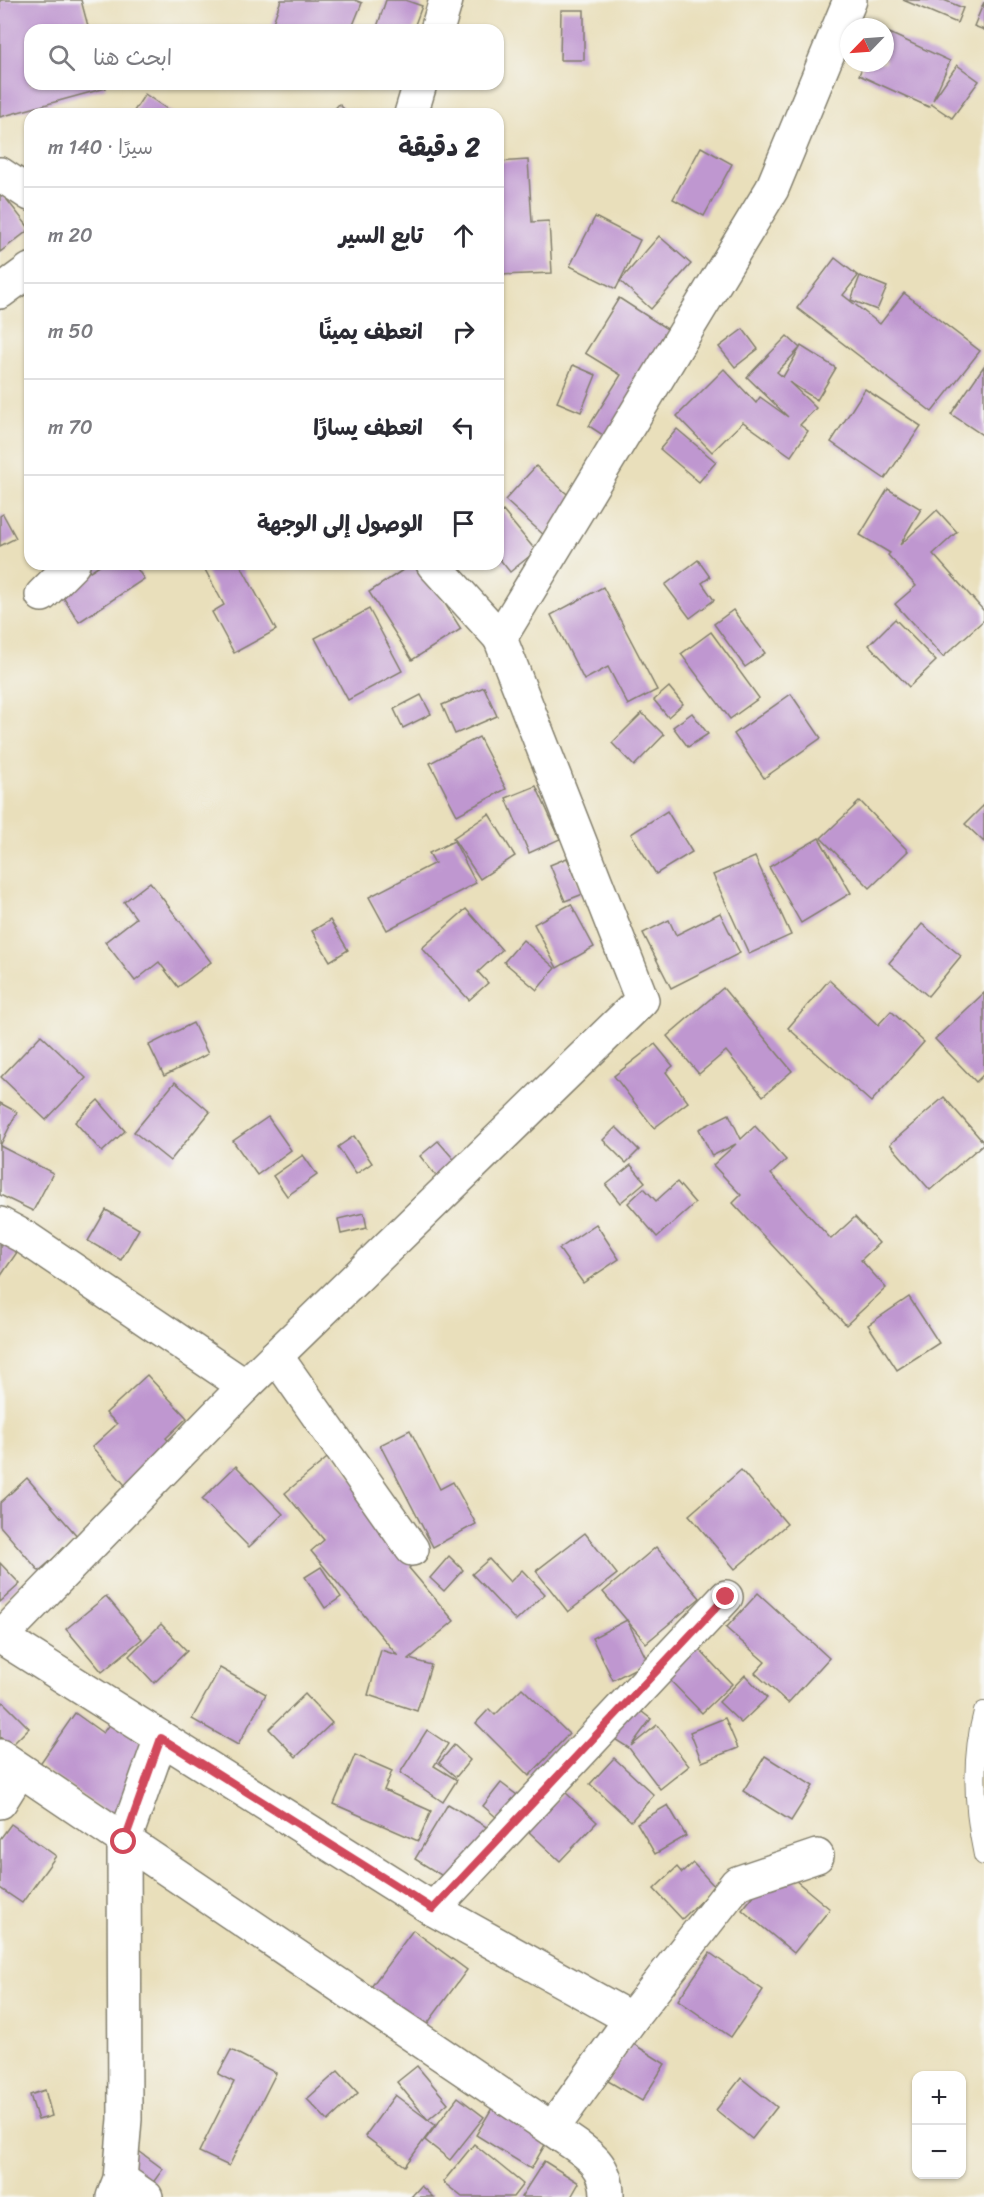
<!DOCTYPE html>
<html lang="ar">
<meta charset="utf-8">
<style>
:root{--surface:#fff;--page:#f7f7f7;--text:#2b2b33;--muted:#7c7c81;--line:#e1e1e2}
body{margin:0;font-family:Sriracha,"Playpen Sans Arabic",sans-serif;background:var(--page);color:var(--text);direction:rtl}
.controls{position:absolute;right:18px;bottom:18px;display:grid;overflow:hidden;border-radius:12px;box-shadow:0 2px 4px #0004}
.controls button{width:54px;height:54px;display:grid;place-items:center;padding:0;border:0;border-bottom:2px solid var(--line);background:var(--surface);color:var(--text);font:30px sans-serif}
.compass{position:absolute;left:840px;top:18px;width:54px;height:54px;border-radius:50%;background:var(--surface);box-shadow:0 2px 4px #0004;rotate:245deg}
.stop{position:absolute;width:18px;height:18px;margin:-14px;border:4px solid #d1495b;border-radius:50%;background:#fff}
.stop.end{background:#d1495b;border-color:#fff;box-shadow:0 2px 6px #0008}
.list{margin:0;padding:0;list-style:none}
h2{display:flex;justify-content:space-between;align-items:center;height:78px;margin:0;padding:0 24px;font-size:26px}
h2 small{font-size:20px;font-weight:400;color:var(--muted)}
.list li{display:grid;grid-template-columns:39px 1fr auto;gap:18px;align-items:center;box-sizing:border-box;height:96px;padding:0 24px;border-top:2px solid var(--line)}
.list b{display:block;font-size:22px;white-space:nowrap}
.list em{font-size:20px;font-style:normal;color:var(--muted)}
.icon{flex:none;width:33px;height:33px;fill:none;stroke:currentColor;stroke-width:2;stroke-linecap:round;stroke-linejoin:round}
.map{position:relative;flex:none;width:984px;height:2197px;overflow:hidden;direction:ltr}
.search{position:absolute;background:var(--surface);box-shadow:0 2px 4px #0004;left:24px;top:24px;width:480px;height:66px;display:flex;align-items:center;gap:15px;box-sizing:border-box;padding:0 21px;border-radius:18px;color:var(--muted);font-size:22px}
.panel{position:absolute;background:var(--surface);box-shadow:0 2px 4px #0004;left:24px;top:108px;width:480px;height:462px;border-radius:18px;direction:rtl}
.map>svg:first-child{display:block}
.building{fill:#bf97d0}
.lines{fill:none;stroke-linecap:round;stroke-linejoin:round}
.service-casing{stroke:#827e6c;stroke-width:22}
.minor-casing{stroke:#827e6c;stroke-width:36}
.service{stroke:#fff;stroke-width:20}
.minor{stroke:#fff;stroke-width:33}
.route{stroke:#d1495b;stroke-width:8}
</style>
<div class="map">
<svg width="984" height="2197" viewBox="0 0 984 2197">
<rect width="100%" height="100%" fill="#f6f6f2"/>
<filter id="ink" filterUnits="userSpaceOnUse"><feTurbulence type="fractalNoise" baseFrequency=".0167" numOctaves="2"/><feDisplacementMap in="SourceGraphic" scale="12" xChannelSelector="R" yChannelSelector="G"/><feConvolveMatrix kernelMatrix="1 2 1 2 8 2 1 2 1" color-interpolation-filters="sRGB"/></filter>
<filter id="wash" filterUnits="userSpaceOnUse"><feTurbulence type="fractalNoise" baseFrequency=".008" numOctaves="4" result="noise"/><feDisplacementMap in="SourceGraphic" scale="24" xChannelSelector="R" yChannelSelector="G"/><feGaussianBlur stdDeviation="1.35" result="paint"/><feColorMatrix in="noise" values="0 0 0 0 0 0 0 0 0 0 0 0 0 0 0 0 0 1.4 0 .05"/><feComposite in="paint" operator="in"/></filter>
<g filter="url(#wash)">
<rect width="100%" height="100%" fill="#e9dfbb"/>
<g id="blocks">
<g class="building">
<path d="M0,0H81L89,30H30V84H104L106,88L0,117Z"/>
<path d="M281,0H355L362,3L351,30H286L272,25Z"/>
<path d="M386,0H405L422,6L413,30H376Z"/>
<path d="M903,0H944L963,8L957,23Z"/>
<path d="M984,2V30L974,26Z"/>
<path d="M561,10H584V60H560Z"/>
<path d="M885,31L950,61L933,100L957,65L979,81L952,118L931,104L929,107L859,75L864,63H885Z"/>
<path d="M145,94L174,114H132Z"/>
<path d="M339,104L349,114H330Z"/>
<path d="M701,147L732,164L704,216L673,199Z"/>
<path d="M528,160L532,222L549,221L552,273L498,275V162Z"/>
<path d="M0,191L30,229L0,252Z"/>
<path d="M595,217L640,240L616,289L570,266Z"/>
<path d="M659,236L691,264L651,309L620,281Z"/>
<path d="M835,258L858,276L843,295L880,324L904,293L980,351L932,412L797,308Z"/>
<path d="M860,276L887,287L877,310L851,300Z"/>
<path d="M619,298L678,336L612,441L589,426L621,375L585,353Z"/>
<path d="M743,329L758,349L735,367L719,347Z"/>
<path d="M787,336L800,348L777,372L783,377L801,346L836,368L817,400L789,382L816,408L800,425L808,431L791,456L743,422L712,452L677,416L724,369L756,403L760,397L788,417L747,377Z"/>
<path d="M573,365L596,375L581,412L557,402Z"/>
<path d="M984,366V436L951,414Z"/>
<path d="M865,389L921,426L885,479L831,442Z"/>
<path d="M677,429L716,462L699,482L660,449Z"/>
<path d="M536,466L576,502L545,536L505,500Z"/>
<path d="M888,489L921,509L900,545L937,510L957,532L933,554L984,611V620L943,657L895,604L916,586L888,555L890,553L860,535Z"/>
<path d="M503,511L536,551L510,572L498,557V515Z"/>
<path d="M3,514L16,538L0,546V516Z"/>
<path d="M698,560L710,577L702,583L714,600L690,618L665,585Z"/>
<path d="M101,564H134L144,579L79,622L59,591Z"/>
<path d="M208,564H240L276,630L234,653L212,612L224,605L203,566Z"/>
<path d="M412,564H420L461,629L412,660L369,592Z"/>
<path d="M603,587L657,690L628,705L608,667L584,680L551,615Z"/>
<path d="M369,609L402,671L348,700L315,638Z"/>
<path d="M733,610L765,653L745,667L714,624Z"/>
<path d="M895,619L936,661L909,687L869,645Z"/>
<path d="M711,632L759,698L730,719L681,654Z"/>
<path d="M484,687L497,716L455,734L442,705Z"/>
<path d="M669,687L683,704L668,717L654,700Z"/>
<path d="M791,694L821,738L764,778L734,734Z"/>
<path d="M421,695L431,714L403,728L394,709Z"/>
<path d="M642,713L664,735L634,766L612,743Z"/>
<path d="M692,713L708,734L688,747L673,727Z"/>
<path d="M479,737L506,789L457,815L430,763Z"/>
<path d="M536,786L560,839L529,853L506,798Z"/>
<path d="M860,801L908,851L870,888L821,838Z"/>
<path d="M984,805V842L965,824Z"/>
<path d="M667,811L692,852L656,874L631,834Z"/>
<path d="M489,814L515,856L480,879L453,838Z"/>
<path d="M819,838L851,893L801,923L769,867Z"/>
<path d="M454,841L476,883L387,930L369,897L435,863L429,853Z"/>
<path d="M755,857L791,935L749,954L713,875Z"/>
<path d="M567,858L583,894L565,901L550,865Z"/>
<path d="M150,882L211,962L178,987L159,962L135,981L105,942L136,918L124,902Z"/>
<path d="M571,904L594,947L557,968L534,924Z"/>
<path d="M466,909L502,950L478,972L488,983L469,1000L422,948Z"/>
<path d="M720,913L740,953L671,988L643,933L669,920L676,935Z"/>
<path d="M330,920L348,950L330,961L312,931Z"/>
<path d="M922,924L961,956L928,996L889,963Z"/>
<path d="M523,940L555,968L537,990L504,962Z"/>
<path d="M829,980L878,1025L891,1011L924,1042L871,1102L788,1028Z"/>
<path d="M723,988L792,1071L763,1096L726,1051L699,1074L667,1036Z"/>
<path d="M984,993V1074L976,1082L935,1039Z"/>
<path d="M193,1023L208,1054L164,1076L149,1045Z"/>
<path d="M41,1035L86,1078L46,1120L1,1077Z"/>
<path d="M655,1044L673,1066L666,1072L688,1102L654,1128L614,1076Z"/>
<path d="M175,1082L210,1112L170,1161L134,1132Z"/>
<path d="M944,1097L984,1143L930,1190L890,1144Z"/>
<path d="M98,1100L125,1131L102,1152L75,1122Z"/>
<path d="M0,1103L17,1112L0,1146Z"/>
<path d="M729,1114L741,1139L755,1126L786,1160L771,1174L831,1239L855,1217L879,1243L861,1260L886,1288L846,1325L733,1203L741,1195L713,1165L736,1144L712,1156L699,1129Z"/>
<path d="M268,1117L291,1150L257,1175L233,1141Z"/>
<path d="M616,1127L639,1150L626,1163L603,1140Z"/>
<path d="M354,1136L372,1163L356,1174L338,1147Z"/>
<path d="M438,1141L458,1164L439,1180L420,1156Z"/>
<path d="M0,1146L53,1173L33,1211L0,1195Z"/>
<path d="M303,1155L317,1175L287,1196L273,1176Z"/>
<path d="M631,1165L645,1182L620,1203L606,1185Z"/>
<path d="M677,1182L695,1203L657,1237L628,1203L644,1188L656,1201Z"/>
<path d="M106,1210L139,1229L121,1260L88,1241Z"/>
<path d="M364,1213L367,1228L341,1234L338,1219Z"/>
<path d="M596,1224L619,1259L583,1283L559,1249Z"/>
<path d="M0,1230L22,1245L0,1277Z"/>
<path d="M909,1297L939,1343L897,1370L868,1325Z"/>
<path d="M147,1375L187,1418L166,1438L175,1449L130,1491L92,1447L117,1424L106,1413Z"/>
<path d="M410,1430L440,1489L453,1482L476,1524L433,1547L380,1445Z"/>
<path d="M332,1454L419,1559L409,1568L454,1621L409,1659L431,1665L417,1711L368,1695L381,1650L397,1655L311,1551L324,1540L285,1493Z"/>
<path d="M236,1466L283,1514L249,1547L202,1499Z"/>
<path d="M741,1470L787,1524L735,1569L689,1515Z"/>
<path d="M27,1478L78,1537L39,1571L0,1526V1503Z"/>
<path d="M585,1533L617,1574L568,1612L536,1571Z"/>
<path d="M656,1547L700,1598L646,1643L603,1592Z"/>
<path d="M449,1556L463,1570L444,1591L430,1578Z"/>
<path d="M489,1559L510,1582L522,1570L545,1594L516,1621L472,1574Z"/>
<path d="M0,1563L20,1584L0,1602Z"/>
<path d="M321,1567L341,1597L325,1608L305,1577Z"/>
<path d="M758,1593L829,1658L788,1703L755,1673L765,1662L726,1628Z"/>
<path d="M106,1596L142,1639L102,1672L66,1629Z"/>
<path d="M627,1620L648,1662L613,1680L592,1638Z"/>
<path d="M161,1624L187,1651L154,1683L129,1656Z"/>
<path d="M693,1643L732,1684L702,1713L663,1673Z"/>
<path d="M220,1668L266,1694L238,1745L192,1719Z"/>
<path d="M745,1675L767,1698L741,1723L719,1702Z"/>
<path d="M522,1688L569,1734L529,1776L476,1723L489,1709L495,1715Z"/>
<path d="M305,1694L332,1723L296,1757L269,1729Z"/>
<path d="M3,1702L29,1728L10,1747L0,1737V1705Z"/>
<path d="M633,1705L651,1719L631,1746L657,1725L689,1766L660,1789L629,1748L610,1736Z"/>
<path d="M75,1713L103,1733L112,1720L150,1747L128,1779L142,1788L119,1821L39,1765Z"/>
<path d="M725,1718L738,1748L702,1762L690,1732Z"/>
<path d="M427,1730L448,1744L434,1766L457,1780L443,1802L400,1773Z"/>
<path d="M454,1745L470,1760L456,1777L439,1763Z"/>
<path d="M355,1755L392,1771L384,1790L431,1811L418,1841L334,1804Z"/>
<path d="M765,1756L813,1786L791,1821L743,1791Z"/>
<path d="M614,1758L654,1795L631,1821L590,1784Z"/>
<path d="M501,1783L521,1798L502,1822L483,1806Z"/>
<path d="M564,1791L597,1822L560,1861L527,1830Z"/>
<path d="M448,1804L490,1829L457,1885L415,1859Z"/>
<path d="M668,1805L686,1836L655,1854L637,1823Z"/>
<path d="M11,1824L56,1856L22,1903L0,1888V1839Z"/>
<path d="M693,1863L715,1887L682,1919L654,1889L677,1867L682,1873Z"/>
<path d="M778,1866L830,1909L794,1953L742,1910Z"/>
<path d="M413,1930L467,1970L425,2027L371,1987Z"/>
<path d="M710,1953L763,1990L731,2037L678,2000Z"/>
<path d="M632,2043L665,2064L642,2101L608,2081Z"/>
<path d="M231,2050L276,2073L229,2166L199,2152L234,2082L218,2074Z"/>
<path d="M417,2066L448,2103L428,2120L397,2082Z"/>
<path d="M338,2071L358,2093L328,2121L307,2099Z"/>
<path d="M741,2078L777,2107L752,2139L716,2110Z"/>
<path d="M45,2090L52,2116L38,2120L30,2095Z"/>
<path d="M395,2095L435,2125L405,2166L365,2136Z"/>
<path d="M458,2097L484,2117L450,2160L425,2140Z"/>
<path d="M498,2098L553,2131L531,2169L476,2135Z"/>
<path d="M474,2144L523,2184L513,2197H462L443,2182Z"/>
<path d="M136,2149L163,2169L149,2188L122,2167Z"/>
<path d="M544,2161L579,2183L571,2197H521Z"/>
<path d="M421,2186L433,2197H411Z"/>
</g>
</g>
</g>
<g filter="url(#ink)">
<use href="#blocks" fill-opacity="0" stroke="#827e6c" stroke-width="1.5"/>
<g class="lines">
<defs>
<path id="service" d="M984,1712C971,1759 974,1808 984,1855"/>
<g id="minor">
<path d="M437,30L446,0"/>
<path d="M411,114L420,84"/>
<path d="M0,174L30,194"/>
<path d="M0,292L30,270"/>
<path d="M433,564L500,638"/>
<path d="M42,595L73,564"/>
<path d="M0,1224L26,1238L245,1386"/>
<path d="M276,1356L412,1549"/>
<path d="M1,1637L433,1909L631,2019"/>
<path d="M0,1638L245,1386L642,1000L500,638L772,189L850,0"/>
<path d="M0,1756L552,2129C579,2149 608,2159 607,2197"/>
<path d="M0,1802L20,1770"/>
<path d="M433,1909L726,1597"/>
<path d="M552,2129L631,2019L737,1883L817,1856"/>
<path d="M120,2179L146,2197"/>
<path d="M113,2197L120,2179L125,2119L124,1842L161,1738"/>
</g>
</defs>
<use href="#service" class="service-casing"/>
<use href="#minor" class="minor-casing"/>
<use href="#service" class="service"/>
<use href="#minor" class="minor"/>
</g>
</g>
<g class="lines" filter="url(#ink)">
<path class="route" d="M124,1842L161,1738L433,1909L726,1597"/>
</g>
</svg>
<div class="controls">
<button>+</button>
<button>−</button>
</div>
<svg class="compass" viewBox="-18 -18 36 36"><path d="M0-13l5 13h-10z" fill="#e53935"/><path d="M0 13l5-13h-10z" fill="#7c7c81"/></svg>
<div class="stop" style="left:124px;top:1842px"></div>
<div class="stop end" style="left:726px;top:1597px"></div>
<div class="search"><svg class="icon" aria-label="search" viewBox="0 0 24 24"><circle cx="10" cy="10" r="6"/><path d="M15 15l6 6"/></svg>ابحث هنا</div>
<section class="panel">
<h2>2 دقيقة<small>سيرًا · 140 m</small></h2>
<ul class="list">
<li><svg class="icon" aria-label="ahead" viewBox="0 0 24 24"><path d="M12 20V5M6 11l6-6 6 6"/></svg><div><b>تابع السير</b></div><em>20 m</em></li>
<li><svg class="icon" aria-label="right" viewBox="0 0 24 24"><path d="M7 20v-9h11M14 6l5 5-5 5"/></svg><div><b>انعطف يمينًا</b></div><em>50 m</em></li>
<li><svg class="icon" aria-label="left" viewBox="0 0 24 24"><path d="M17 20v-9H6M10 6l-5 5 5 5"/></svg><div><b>انعطف يسارًا</b></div><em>70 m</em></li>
<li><svg class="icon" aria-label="arrive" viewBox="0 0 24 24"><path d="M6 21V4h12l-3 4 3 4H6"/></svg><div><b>الوصول إلى الوجهة</b></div></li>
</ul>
</section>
</div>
